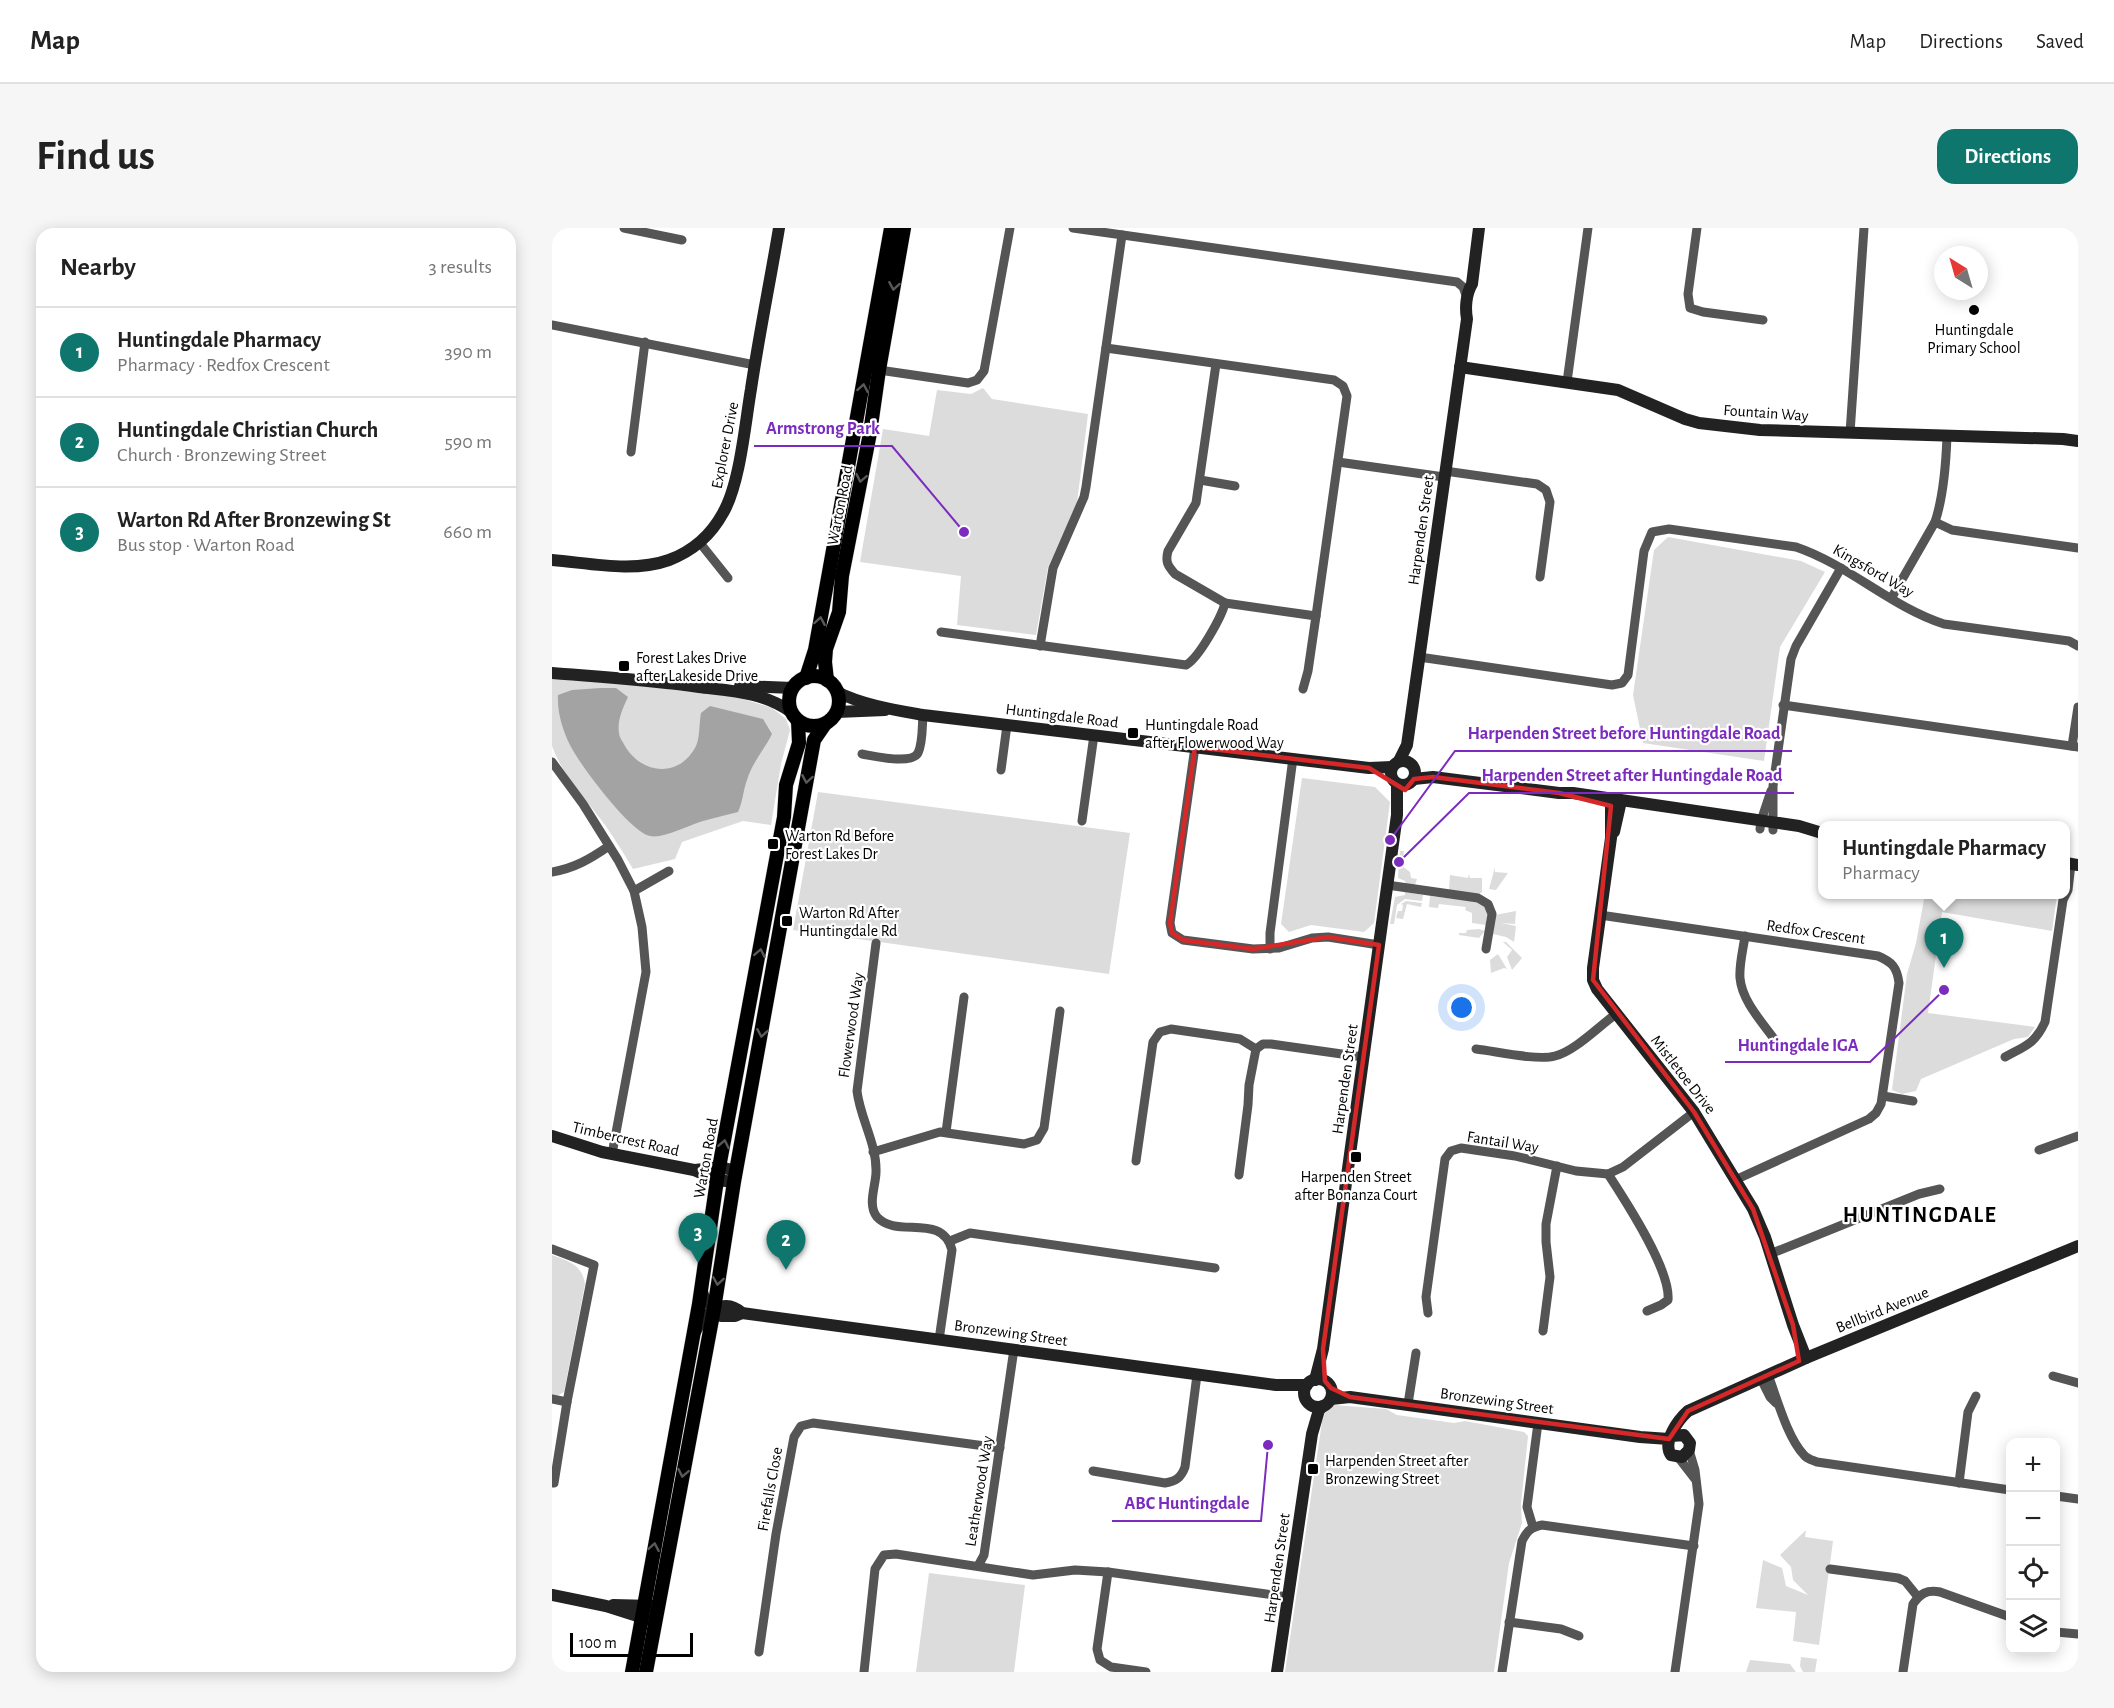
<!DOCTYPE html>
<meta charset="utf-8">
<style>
:root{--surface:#fff;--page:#f6f6f6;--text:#222;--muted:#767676;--line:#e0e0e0;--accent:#0f766e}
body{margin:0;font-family:"Alegreya Sans",sans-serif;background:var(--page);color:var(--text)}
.controls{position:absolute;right:18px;bottom:18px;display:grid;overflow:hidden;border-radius:12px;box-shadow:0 3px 15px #0003}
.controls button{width:54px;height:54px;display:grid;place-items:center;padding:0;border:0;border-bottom:2px solid var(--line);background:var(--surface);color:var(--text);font:30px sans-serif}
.compass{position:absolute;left:1382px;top:18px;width:54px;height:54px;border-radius:50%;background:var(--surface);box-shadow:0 3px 15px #0003;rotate:323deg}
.scale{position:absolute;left:18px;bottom:15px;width:123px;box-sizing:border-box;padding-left:6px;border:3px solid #000;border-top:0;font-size:16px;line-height:21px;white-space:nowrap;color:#000;-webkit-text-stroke:4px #fff;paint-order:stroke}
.you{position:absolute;left:910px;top:780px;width:21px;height:21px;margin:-15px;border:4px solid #fff;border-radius:50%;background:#1a73e8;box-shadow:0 0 0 9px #1a73e833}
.badge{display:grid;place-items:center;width:39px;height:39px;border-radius:50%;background:var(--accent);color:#fff;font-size:20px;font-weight:700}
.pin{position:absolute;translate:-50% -50px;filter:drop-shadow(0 2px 3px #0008)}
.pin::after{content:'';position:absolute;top:32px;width:21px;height:18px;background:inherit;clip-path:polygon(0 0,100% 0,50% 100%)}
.popup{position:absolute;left:1266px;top:593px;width:252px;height:78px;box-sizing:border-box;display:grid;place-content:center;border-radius:12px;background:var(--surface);filter:drop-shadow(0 2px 4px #0005);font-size:20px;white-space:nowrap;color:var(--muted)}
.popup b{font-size:22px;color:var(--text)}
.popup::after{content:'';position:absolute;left:50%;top:100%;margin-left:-12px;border:12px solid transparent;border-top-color:var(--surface)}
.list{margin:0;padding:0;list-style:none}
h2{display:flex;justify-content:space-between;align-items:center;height:78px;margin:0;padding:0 24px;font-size:26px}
h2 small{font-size:20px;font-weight:400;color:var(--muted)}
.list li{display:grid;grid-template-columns:39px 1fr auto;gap:18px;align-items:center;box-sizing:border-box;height:90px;padding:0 24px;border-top:2px solid var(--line)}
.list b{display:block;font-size:22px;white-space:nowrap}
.list p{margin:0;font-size:20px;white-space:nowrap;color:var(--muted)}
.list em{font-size:20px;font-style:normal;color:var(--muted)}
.icon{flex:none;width:33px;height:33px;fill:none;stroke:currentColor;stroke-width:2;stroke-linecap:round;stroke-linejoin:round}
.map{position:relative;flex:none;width:1526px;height:1444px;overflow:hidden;border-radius:18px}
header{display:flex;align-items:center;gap:36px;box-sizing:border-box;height:84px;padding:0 30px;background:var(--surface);border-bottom:2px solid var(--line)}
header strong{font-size:28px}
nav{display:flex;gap:33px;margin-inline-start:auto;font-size:21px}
.intro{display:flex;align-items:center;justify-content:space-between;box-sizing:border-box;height:144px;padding:0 36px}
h1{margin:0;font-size:42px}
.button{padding:15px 27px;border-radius:18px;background:var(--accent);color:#fff;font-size:21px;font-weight:700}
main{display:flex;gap:36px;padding:0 36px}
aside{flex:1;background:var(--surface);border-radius:18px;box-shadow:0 3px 15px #0003}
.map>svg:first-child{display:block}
.green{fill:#dcdcdc}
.water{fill:#a3a3a3}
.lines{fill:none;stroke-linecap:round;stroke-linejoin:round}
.primary-casing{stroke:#dbdbdb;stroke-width:15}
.street{stroke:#555;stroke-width:9}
.secondary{stroke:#222;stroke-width:12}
.primary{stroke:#000;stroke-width:14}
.oneway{stroke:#595959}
.marked{fill:none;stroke:#d62828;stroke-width:4.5;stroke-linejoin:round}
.poi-dot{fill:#000;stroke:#fff;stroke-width:2}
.labels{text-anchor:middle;stroke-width:4.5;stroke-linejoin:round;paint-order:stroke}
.poi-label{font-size:16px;fill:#000;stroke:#fff;text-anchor:start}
.street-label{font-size:16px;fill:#000;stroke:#fff}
.district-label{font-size:22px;font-weight:bold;letter-spacing:1.5px;fill:#000;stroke:#fff}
.leader{fill:none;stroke:#7b2cbf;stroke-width:2}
.callout-dot{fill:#7b2cbf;stroke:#fff;stroke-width:2}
.callout-label{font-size:18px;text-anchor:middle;font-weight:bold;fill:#7b2cbf;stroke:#fff;stroke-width:4.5;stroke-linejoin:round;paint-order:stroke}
</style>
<header>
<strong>Map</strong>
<nav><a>Map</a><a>Directions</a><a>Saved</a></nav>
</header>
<div class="intro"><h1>Find us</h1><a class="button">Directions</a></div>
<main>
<aside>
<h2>Nearby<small>3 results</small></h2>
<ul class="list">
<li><span class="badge">1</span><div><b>Huntingdale Pharmacy</b><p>Pharmacy · Redfox Crescent</p></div><em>390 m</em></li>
<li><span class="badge">2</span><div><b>Huntingdale Christian Church</b><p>Church · Bronzewing Street</p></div><em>590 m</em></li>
<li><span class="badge">3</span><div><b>Warton Rd After Bronzewing St</b><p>Bus stop · Warton Road</p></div><em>660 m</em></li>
</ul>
</aside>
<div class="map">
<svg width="1526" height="1444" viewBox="0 0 1526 1444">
<rect width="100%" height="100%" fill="#fff"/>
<g class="green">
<path d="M431,160L440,171L536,186L525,275L496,339L484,407L405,397L409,348L308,334L331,201L377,208L385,162L419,166Z"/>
<path d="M1116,309L1249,333L1273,344L1228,419L1212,533L1091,515L1081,467L1102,322Z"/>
<path d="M2,448L185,469L220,480L234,491L238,502L229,536L219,597L191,593L130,614L123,631L81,641C72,626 63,611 53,597C35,572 10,547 0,518V449Z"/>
<path d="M750,550L823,559L838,574L822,695L812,704L759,697L737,704L729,696Z"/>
<path d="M266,564L578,605L557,746L241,702Z"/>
<path d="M848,623H852L850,638L858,644L859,650L865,651L863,657L854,656L853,653L846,650Z"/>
<path d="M943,639V644L956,645L944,662L937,661Z"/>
<path d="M917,646L918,650H930V664L927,666L897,662L898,647L916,650Z"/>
<path d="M853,664L871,667L870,673L853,671L845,677L842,696H838L843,669L853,667Z"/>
<path d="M1373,666L1505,667L1500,703L1390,684L1376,785L1483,799L1476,809L1462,811L1369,851L1364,863L1350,866L1340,862L1355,746L1364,715Z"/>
<path d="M878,668L926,674L933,679L935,686L934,697L920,695V685L913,682L914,679L887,676L886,680L877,679Z"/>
<path d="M854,673L870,675L869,679L855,676L851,691L844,690L846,683H850L851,677L849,676Z"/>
<path d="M964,683L963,696L949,695L964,698L962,714L954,709L941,706L943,687Z"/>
<path d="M927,701L933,703L927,710L907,707V705H914L915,702Z"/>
<path d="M947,714H954L970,730L960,742L955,729L960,722L951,714Z"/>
<path d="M946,726L955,741L952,740L939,745L938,732Z"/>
<path d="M0,1027C17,1033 30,1037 33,1056L12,1164L5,1168L0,1167Z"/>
<path d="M782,1177L834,1181L845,1187L902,1195L913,1193L972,1204L976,1208L969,1276L970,1295L957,1335L942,1444H733L770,1194C773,1186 773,1180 782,1177Z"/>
<path d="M1254,1302L1253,1309L1281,1313L1267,1417L1241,1413L1244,1384L1204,1380L1211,1332L1230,1340L1234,1358L1256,1367L1241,1352L1239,1339L1228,1327Z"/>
<path d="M377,1345L473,1357L462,1444H364Z"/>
<path d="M1249,1429L1265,1431L1263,1444H1251L1248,1438Z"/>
<path d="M1198,1432L1238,1436L1244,1444H1194Z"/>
</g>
<path class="water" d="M48,460H64L76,469C71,480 65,492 67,505C67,509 71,514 73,518C90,547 128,550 144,518C148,509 147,495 149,485L158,478L211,491L220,506C212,522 200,535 195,552C191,563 191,573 186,584C174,587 162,590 151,593C137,597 111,611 98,608C78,604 29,538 19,519C11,503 5,485 6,467L20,462Z"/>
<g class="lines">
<defs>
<g id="primary">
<circle cx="262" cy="473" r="25"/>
<path d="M254,450L263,422L339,0"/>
<path d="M275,452L273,434L274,421L287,384L290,348L318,205L327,142L352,0"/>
<path d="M80,1444L147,1076L166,945L232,589L234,557L247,515L246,493"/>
<path d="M94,1444L162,1081L182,954L262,512L273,496"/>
</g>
</defs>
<use href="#primary" class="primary-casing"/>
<g class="street">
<path d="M72,0L130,12"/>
<path d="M521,0L905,54L911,59L915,70"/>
<path d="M1145,0L1136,66L1138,80L1151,84L1211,92"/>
<path d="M0,97L203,137"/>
<path d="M554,120L782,152L791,158L795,168L764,388L756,443L751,461"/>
<path d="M664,136L644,275L616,323C613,334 616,338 623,346L673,375L764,388"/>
<path d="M327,142L416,155L425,152L432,143L458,0"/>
<path d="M1015,154L1036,0"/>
<path d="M1298,205L1312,0"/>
<path d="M79,224L93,114"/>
<path d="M786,234L892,249"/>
<path d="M893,243L985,256L994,262L998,274L988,349"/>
<path d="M648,252L683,258"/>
<path d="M1383,294L1400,302L1526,320"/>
<path d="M148,315L176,350"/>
<path d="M1340,369L1383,294C1392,267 1394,236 1395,208"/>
<path d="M389,404L634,437C647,430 670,388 673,375"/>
<path d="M488,418L501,340L532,269L534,259L570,7"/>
<path d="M867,429L1060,457L1070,455L1076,447L1092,323L1100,304L1117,301L1244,319C1297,337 1339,379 1392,396L1517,413L1526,418"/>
<path d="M1231,477L1526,519"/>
<path d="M1520,518L1526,479"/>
<path d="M643,519L618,695L620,705L631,712L701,721L727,720L760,710L776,709L827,717"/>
<path d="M310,526C322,528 359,537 366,525C371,515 370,498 371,487"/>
<path d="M0,534L31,576L66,632L82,663L90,699L94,744L60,926"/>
<path d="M449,542L455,497"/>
<path d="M530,593L542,507"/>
<path d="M1208,601L1209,593L1219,563"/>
<path d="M1221,602V558L1239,431L1244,418L1289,340"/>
<path d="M0,644C23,640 38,631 57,618"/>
<path d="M835,657L926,670L936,676L940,686L934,721"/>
<path d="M82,663L117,643"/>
<path d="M1048,687L1326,728C1340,734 1345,739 1347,755L1329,876L1324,885L1317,891L1183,952"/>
<path d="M1193,708C1191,722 1187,737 1188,750C1190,774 1212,796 1225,815"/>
<path d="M324,715L305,863C308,890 325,916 324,944C324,957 315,977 325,989C345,1011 390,984 400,1022L387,1112"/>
<path d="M718,721V705L741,530"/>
<path d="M924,821C943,823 985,833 1003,828C1023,823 1047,798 1064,786"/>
<path d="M1453,829C1473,818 1483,816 1493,794L1511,672L1516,662L1519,636"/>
<path d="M1331,868L1361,873"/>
<path d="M394,904L412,769"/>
<path d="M1487,922L1526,908"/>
<path d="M321,924L388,904L472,916L485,912L492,900L508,783"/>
<path d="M584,933L601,814L608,804L619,801L688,811L704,821L711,816H719L811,829"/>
<path d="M1056,946C1073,972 1119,1042 1116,1072L1109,1077L1095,1083"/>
<path d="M687,947L696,877L697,857L704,821"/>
<path d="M398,1013L418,1005L663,1040"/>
<path d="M0,1021L42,1037L15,1174L2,1255H0"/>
<path d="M1218,1026L1367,966L1388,961"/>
<path d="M876,1085L874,1069L893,931L899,923L909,920L963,928L1024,943L1056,946L1071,939L1142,884"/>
<path d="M991,1103L998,1049L994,1014V996L1005,938"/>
<path d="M1216,1147C1225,1170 1235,1209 1252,1227C1255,1231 1260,1232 1265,1234L1458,1262"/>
<path d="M1501,1148L1526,1155"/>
<path d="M1209,1151L1218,1169L1224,1175"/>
<path d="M0,1171L15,1174"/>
<path d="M856,1176L864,1125"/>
<path d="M1126,1229L1143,1251"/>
<path d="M541,1243L613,1255C624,1253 629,1250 633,1239L645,1147"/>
<path d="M1407,1255L1416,1184L1424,1168"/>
<path d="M1504,1268L1526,1271"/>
<path d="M981,1299L975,1279L986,1195"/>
<path d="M426,1338L432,1327L462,1121"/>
<path d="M1278,1341L1346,1350L1353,1353L1366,1369"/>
<path d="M556,1344L545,1421L548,1432L559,1439L594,1444"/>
<path d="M957,1394L1009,1401L1027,1408"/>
<path d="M1504,1404L1526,1406"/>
<path d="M207,1424L224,1306L242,1209L249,1198L261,1195L448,1220"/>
<path d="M312,1444L323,1341L332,1327L344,1326L481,1347L523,1342L556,1344L736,1369"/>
<path d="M950,1444L970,1313C975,1303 979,1299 990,1297L1142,1318"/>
<path d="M1123,1444L1147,1276L1143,1242L1137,1222"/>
<path d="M1351,1444L1361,1376C1368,1366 1375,1361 1388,1364L1458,1389"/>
</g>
<g class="secondary">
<path d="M908,139L1066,162L1133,191L1147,195L1208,202L1511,211L1526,213"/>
<path d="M0,332C37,335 81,345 117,332C141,323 159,307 171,285C188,256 193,196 199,161C207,107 218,54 227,0"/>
<path d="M0,445C49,449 98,452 147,459C179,463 212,464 239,484"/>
<path d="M188,458L241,460"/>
<path d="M285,464C311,477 343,482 371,487L817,540L840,539"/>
<path d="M285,484L333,482"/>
<circle cx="851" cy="545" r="12"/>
<path d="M847,533L855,517L915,91C913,80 914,66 920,56L927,0"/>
<path d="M862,551L881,549L1007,565H1021L1247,598L1270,605"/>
<path d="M1059,572V610L1041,740V752L1045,761L1142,884L1201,981L1213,1009L1241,1097L1254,1130"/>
<path d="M1062,604L1069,573"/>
<path d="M1514,635L1526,637"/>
<path d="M0,908L50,924L142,942L165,952L182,954"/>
<path d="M143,942L168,939L184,943"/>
<path d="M149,1061L152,1070L169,1088H183L190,1085"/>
<path d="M143,1104C152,1086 171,1068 190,1085L724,1157H755"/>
<circle cx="766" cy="1165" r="14"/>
<path d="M763,1152L771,1121L845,587V556"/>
<path d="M779,1171L798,1169L1088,1209L1117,1211"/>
<path d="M1120,1208L1132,1207L1138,1215L1137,1222L1130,1229L1119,1227C1110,1214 1126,1192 1136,1183L1254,1130L1526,1018"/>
<path d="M0,1367L54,1378L98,1392"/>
<path d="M61,1377L101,1378"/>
<path d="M725,1444L760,1206L767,1182L771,1178"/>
</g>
<use href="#primary" class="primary"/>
</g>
<defs><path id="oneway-chevron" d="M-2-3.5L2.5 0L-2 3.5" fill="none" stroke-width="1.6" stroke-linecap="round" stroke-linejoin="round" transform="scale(1.5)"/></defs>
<g class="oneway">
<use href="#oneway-chevron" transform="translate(342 58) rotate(100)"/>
<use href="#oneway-chevron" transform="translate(311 160) rotate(-80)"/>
<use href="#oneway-chevron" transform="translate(309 250) rotate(101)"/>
<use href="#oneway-chevron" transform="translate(268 393) rotate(-80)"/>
<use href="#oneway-chevron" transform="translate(255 551) rotate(100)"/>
<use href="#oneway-chevron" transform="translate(208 725) rotate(-79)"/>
<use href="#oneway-chevron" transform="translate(210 805) rotate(100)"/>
<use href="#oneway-chevron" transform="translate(172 916) rotate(-79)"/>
<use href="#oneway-chevron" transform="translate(166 1053) rotate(99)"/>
<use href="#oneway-chevron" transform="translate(131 1245) rotate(101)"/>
<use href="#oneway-chevron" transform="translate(102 1319) rotate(-80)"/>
</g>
<path class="marked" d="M643,519L817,540L853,562L862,551L881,549L1007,565L1059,578L1041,752L1142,884L1201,981L1241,1097L1247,1133L1136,1183L1117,1211L798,1169L779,1160L773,1153L771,1121L827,717L776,709L701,721L631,712L620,705L618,695Z"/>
<g class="poi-dot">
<circle cx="1422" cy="82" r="6"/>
<rect x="66" y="432" width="12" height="12" rx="3"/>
<rect x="575" y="499" width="12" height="12" rx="3"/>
<rect x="215" y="610" width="12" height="12" rx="3"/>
<rect x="229" y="687" width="12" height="12" rx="3"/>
<rect x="798" y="923" width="12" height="12" rx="3"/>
<rect x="755" y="1235" width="12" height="12" rx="3"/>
</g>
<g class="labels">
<g class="poi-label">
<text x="1422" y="107" text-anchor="middle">Huntingdale<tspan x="1422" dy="18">Primary School</tspan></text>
<text x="84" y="435">Forest Lakes Drive<tspan x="84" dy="18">after Lakeside Drive</tspan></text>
<text x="593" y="502">Huntingdale Road<tspan x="593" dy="18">after Flowerwood Way</tspan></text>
<text x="233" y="613">Warton Rd Before<tspan x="233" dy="18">Forest Lakes Dr</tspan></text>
<text x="247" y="690">Warton Rd After<tspan x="247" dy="18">Huntingdale Rd</tspan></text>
<text x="804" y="954" text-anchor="middle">Harpenden Street<tspan x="804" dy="18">after Bonanza Court</tspan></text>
<text x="773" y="1238">Harpenden Street after<tspan x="773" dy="18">Bronzewing Street</tspan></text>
</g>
<g class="street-label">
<text transform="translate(1214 184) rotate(4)" y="6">Fountain Way</text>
<text transform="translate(172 217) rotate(-79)" y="6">Explorer Drive</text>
<text transform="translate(287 277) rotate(-79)" y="6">Warton Road</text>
<text transform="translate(868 302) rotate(-82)" y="6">Harpenden Street</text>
<text transform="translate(1322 342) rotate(30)" y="6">Kingsford Way</text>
<text transform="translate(510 487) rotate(7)" y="6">Huntingdale Road</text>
<text transform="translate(1264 703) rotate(8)" y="6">Redfox Crescent</text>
<text transform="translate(298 797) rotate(-82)" y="6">Flowerwood Way</text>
<text transform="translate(1132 846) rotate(52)" y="6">Mistletoe Drive</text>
<text transform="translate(792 851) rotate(-82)" y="6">Harpenden Street</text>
<text transform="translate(74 910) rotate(13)" y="6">Timbercrest Road</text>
<text transform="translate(951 913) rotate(9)" y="6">Fantail Way</text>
<text transform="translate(153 930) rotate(-80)" y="6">Warton Road</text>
<text transform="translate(1330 1081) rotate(-22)" y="6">Bellbird Avenue</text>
<text transform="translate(459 1104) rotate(8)" y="6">Bronzewing Street</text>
<text transform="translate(945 1172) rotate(8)" y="6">Bronzewing Street</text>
<text transform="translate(217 1261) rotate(-80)" y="6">Firefalls Close</text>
<text transform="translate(426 1263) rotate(-81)" y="6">Leatherwood Way</text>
<text transform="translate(724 1340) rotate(-82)" y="6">Harpenden Street</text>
</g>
<g class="district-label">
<text x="1368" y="994">HUNTINGDALE</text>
</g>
</g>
<path class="leader" d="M412 304L340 218H202M838 612L903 523H1240M847 634L917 565H1242M1392 762L1318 834H1173M716 1217L709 1293H560"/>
<g class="callout-dot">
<circle cx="412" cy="304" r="6"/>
<circle cx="838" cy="612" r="6"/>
<circle cx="847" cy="634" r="6"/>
<circle cx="1392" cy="762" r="6"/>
<circle cx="716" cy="1217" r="6"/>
</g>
<g class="callout-label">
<text x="271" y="206">Armstrong Park</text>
<text x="1072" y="511">Harpenden Street before Huntingdale Road</text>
<text x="1080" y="553">Harpenden Street after Huntingdale Road</text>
<text x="1246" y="823">Huntingdale IGA</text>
<text x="635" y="1281">ABC Huntingdale</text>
</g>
</svg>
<div class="controls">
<button>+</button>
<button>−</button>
<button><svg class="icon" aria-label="locate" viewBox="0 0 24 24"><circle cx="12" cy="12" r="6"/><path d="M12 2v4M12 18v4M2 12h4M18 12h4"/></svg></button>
<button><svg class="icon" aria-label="layers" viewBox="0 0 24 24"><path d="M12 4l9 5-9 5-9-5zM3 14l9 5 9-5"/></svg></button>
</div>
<svg class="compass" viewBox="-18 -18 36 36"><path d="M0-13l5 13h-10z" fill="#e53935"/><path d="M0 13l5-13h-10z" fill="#767676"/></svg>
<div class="scale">100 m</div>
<div class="you"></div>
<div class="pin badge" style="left:1392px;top:740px">1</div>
<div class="popup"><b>Huntingdale Pharmacy</b>Pharmacy</div>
<div class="pin badge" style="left:234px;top:1042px">2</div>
<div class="pin badge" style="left:146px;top:1035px">3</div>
</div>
</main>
